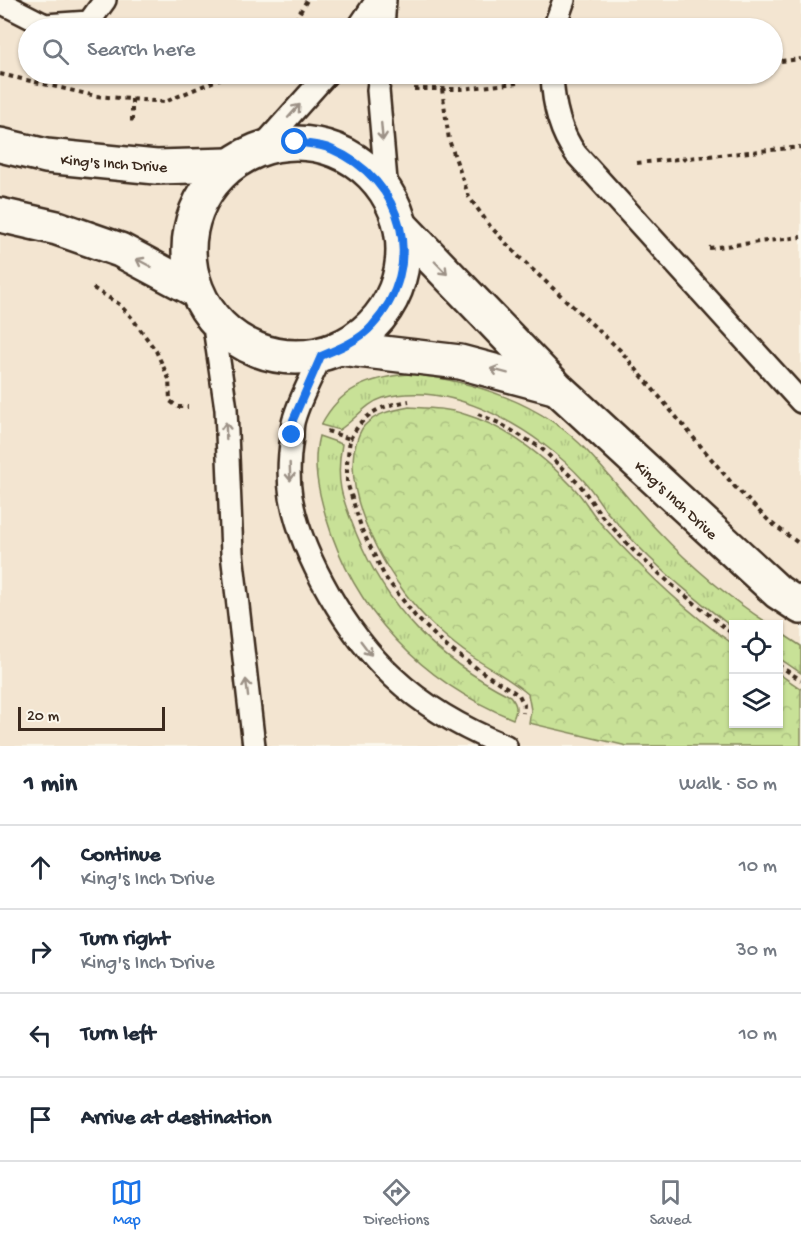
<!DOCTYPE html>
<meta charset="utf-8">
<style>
:root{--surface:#fff;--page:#f2f2f3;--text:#1f2937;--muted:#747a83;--line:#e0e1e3;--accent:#1a73e8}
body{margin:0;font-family:"Gochi Hand",sans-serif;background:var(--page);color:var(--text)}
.controls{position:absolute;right:18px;bottom:18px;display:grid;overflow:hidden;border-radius:0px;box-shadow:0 2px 4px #0004}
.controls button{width:54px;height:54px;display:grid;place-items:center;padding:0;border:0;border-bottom:2px solid var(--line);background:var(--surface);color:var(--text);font:30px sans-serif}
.scale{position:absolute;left:18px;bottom:15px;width:147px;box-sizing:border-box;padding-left:6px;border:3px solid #3b2a1e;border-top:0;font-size:16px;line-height:21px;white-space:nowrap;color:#3b2a1e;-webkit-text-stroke:4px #fbf7ec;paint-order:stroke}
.stop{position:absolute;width:18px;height:18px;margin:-14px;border:4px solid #1a73e8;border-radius:50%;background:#fff}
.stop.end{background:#1a73e8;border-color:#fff;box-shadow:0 2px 6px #0008}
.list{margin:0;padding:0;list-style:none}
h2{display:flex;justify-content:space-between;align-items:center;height:78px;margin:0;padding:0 24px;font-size:26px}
h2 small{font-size:20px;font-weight:400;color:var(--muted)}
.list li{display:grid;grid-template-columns:39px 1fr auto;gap:18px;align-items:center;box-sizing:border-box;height:84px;padding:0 24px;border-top:2px solid var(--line)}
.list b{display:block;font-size:22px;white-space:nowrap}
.list p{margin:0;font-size:20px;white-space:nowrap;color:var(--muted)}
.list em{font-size:20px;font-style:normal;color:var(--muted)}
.icon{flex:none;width:33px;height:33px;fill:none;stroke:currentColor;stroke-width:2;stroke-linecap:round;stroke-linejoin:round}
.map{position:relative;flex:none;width:801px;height:746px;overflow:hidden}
.search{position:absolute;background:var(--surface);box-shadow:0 2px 4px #0004;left:18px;right:18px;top:18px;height:66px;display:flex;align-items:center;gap:15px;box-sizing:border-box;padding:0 21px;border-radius:33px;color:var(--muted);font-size:22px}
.sheet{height:414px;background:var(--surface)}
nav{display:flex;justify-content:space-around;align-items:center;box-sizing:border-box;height:84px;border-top:2px solid var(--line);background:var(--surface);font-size:16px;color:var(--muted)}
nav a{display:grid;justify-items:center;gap:3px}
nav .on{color:var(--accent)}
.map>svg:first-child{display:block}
.built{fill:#f3e5d1;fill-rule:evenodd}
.grass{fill:url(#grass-tufts);stroke:#82865a;stroke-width:1.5}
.forest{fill:url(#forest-crowns);stroke:#82865a;stroke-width:1.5}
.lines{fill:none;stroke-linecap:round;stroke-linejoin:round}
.lane-casing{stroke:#3b2a1e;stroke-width:26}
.secondary-casing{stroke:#3b2a1e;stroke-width:38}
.path{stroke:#3b2a1e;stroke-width:4;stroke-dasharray:4.5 4.5;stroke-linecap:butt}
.lane{stroke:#fbf7ec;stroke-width:21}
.secondary{stroke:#fbf7ec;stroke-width:33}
.oneway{stroke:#9b9085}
.route{stroke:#1a73e8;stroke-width:8}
.labels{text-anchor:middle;stroke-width:4.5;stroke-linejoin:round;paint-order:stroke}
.street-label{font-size:16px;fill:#3b2a1e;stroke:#fbf7ec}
</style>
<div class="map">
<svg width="801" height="746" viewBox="0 0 801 746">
<defs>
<pattern id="grass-tufts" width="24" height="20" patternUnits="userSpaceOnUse" patternTransform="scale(1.5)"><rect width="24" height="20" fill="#c8e197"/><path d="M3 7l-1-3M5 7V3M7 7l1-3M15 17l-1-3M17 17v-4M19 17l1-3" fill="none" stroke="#adc182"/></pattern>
<pattern id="forest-crowns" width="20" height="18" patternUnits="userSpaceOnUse" patternTransform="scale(1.5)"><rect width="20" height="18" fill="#c8e197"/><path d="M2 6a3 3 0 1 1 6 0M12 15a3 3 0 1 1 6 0" fill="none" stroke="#adc182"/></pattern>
</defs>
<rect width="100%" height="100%" fill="#fbf7ec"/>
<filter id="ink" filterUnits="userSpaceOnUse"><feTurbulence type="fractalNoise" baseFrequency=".0167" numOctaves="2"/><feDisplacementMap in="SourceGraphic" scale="12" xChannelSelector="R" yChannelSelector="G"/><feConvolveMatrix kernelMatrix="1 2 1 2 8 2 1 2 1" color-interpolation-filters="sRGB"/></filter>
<g filter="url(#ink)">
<path class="built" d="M0,0H801V746H0ZM28,28H772V74H28ZM734,624H778V724H734Z"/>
<g class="grass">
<path d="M408,374C472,380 543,403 588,452C612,478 633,505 658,531C691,566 729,598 769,624H734L733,628C700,602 669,578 640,548C629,536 617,523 606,511C599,501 592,490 584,481C539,431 453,379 383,398C366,403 354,421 339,430L321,425C340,388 369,378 408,374Z"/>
<path d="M319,436L342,444C335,482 342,498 356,533C387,609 437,659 510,696C518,705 517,710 513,719C422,682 354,612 326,517C318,490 312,463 319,436Z"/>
<path d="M778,631L801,646V673L779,658Z"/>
</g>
<path class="forest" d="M409,407C427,408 446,408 464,414C505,426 544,457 573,487C585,499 592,515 604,527C643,570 685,611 733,644L734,724H778L779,674L801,689V746H627L529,723L531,710L528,694C511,679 490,669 471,656C459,648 447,638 436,628C394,589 346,510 354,451C356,443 358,433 364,426C376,413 393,410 409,407Z"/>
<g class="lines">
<defs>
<g id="lane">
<path d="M0,2L45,25L89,22L105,0"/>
<path d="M358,28L377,0"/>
<path d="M383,28L385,0"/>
<path d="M554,28L564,0"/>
<path d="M380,74L378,90L387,192"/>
<path d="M552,74C553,102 559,131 576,154L801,402"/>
<path d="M260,149L327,74"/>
<path d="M213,320L226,409L232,553L254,746"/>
<path d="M321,356C312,377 300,398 294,419C292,425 292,432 292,437C289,456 288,478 291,497C302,558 348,635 393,677C426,708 464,729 506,746"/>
</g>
<g id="secondary">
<circle cx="296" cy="250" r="107"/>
<path d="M0,145L46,156L156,167L229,165"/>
<path d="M0,215L57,228L120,250L195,290"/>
<path d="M401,226L556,387L778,592L801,607"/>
<path d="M340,348L460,362L554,387"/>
</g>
</defs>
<use href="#lane" class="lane-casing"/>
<use href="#secondary" class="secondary-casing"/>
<g class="path">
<path d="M291,28L307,0"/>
<path d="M772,62L801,59"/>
<path d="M0,74L96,96L165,102L231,74"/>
<path d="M587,75L609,80L670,74"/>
<path d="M414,89H462L517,83"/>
<path d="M442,89L449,140L469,197L490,226L519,257L620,350L735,487L770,522L801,545"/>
<path d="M132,99V122"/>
<path d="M637,163L801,147"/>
<path d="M709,248L801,237"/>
<path d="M93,288L119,304L132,318L156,351L169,379L170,401L178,407H188"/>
<path d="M478,414L499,423L541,448L580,485L601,515L634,551L672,585L734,635"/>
<path d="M327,431L350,439L347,463V482L362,530L385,577L415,616L447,647L485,674L519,695L524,705L523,713"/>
<path d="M350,439C365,412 380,406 409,401"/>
<path d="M778,665L801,680"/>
</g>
<use href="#lane" class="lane"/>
<use href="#secondary" class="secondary"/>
</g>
<defs><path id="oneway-shaft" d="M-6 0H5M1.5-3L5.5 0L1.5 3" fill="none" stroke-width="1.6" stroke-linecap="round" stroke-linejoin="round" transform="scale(1.5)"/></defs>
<g class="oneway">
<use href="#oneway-shaft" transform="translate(294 111) rotate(-48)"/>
<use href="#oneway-shaft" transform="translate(382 132) rotate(85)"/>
<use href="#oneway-shaft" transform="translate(144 263) rotate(-152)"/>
<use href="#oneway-shaft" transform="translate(441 268) rotate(46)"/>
<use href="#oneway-shaft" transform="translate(499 371) rotate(-165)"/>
<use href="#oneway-shaft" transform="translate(226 431) rotate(-92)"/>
<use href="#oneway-shaft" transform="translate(290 472) rotate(88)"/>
<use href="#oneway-shaft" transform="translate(366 648) rotate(53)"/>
<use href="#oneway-shaft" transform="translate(247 688) rotate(-97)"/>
</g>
</g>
<g class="lines" filter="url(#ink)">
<path class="route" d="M292,435L293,420L321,356C338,349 360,340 372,326C427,266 405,180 331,149C320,144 306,144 295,142"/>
</g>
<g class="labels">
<g class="street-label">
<text transform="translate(114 162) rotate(4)" y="6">King's Inch Drive</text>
<text transform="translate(677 499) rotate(43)" y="6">King's Inch Drive</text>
</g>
</g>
</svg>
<div class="controls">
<button><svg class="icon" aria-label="locate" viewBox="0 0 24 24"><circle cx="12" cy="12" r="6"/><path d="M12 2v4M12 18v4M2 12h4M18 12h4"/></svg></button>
<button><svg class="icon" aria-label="layers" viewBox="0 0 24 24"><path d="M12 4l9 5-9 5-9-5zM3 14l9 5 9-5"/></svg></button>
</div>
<div class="scale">20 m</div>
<div class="stop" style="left:295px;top:142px"></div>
<div class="stop end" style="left:292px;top:435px"></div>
<div class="search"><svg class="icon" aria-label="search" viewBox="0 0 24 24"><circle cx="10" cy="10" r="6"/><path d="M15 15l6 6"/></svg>Search here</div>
</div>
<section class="sheet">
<h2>1 min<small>Walk · 50 m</small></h2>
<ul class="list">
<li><svg class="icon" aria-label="ahead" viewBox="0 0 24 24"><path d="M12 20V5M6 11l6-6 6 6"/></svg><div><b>Continue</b><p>King's Inch Drive</p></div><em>10 m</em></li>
<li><svg class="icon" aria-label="right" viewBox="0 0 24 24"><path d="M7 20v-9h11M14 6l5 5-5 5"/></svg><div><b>Turn right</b><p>King's Inch Drive</p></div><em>30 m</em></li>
<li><svg class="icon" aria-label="left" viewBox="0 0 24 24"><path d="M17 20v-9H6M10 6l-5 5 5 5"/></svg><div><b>Turn left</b></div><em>10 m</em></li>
<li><svg class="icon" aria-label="arrive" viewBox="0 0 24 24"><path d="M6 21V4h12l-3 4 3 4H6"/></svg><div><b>Arrive at destination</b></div></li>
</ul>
</section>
<nav>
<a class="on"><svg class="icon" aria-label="map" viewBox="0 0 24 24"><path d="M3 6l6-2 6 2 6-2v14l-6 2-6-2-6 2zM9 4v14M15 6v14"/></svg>Map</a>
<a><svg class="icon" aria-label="directions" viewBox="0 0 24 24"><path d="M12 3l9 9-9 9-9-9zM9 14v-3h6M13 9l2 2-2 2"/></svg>Directions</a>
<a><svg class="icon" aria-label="saved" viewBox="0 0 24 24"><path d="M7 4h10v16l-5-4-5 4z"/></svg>Saved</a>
</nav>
